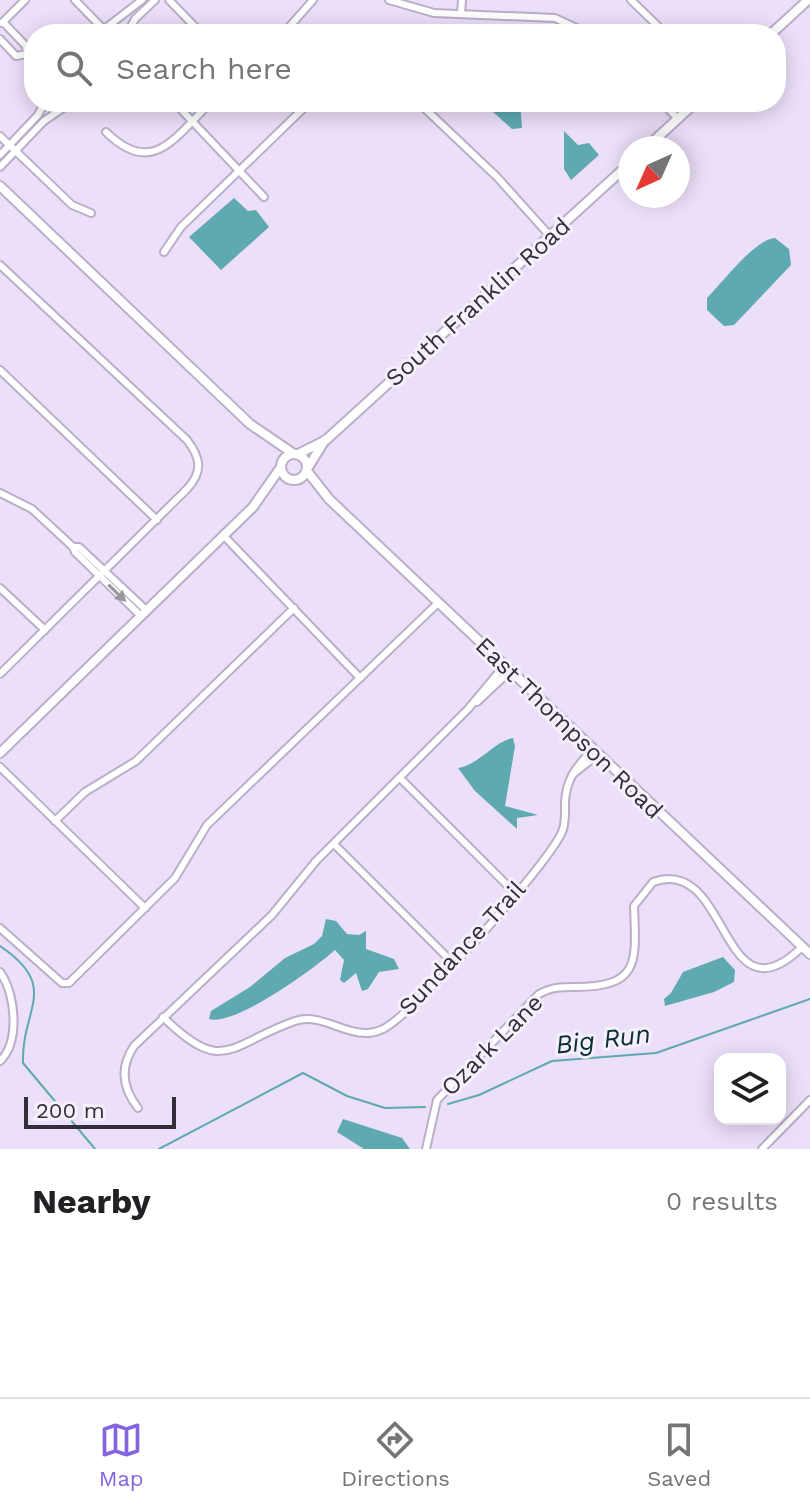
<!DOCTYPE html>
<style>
:root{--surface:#fff;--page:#f2f2f2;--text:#202124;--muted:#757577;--line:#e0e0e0;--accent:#8464df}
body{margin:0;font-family:"Work Sans",sans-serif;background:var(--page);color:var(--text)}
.controls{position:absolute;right:24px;bottom:24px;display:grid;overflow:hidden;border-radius:16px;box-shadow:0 4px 20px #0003}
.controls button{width:72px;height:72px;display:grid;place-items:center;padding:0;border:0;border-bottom:2px solid var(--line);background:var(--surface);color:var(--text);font:40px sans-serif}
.compass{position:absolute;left:618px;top:136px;width:72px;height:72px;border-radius:50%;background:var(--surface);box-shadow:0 4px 20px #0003;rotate:225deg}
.scale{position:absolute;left:24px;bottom:20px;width:152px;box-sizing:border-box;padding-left:8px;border:4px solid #332e39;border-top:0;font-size:22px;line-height:28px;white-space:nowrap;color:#332e39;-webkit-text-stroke:6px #f5f0fb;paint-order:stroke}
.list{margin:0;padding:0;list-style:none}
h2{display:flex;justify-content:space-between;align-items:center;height:104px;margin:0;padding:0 32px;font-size:34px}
h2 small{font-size:26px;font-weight:400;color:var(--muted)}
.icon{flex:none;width:44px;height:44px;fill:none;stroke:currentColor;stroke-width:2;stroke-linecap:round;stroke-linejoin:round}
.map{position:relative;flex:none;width:810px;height:1149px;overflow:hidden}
.search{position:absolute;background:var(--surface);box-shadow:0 4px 20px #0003;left:24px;right:24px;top:24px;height:88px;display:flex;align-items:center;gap:20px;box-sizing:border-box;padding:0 28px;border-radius:32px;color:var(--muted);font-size:30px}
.sheet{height:248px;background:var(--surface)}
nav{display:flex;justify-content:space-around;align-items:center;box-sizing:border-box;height:112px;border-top:2px solid var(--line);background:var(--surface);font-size:22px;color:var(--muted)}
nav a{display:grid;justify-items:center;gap:4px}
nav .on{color:var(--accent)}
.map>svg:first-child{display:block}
.water{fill:#5fa9b1}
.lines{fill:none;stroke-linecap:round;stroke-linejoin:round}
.stream{stroke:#5fa9b1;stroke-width:2}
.street-casing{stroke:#bbaec8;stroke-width:10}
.secondary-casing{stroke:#bbaec8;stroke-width:12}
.street{stroke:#fff;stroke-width:6}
.secondary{stroke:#fff;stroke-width:8}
.oneway{fill:#99969c}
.labels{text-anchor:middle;stroke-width:6;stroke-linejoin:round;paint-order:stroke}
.street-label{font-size:24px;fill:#332e39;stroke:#f5f0fb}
.water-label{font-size:26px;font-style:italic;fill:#092f33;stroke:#f5f0fb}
</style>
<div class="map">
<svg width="810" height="1149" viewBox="0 0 810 1149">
<rect width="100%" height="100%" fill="#ecdffa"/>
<g class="water">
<path d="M482,102H520L522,128L512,129Z"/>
<path d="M564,131L578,145L589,143L599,155L571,180L564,169Z"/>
<path d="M234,198L248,211L256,210L269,227L221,270L189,237Z"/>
<path d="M775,238L789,249L791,265L734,325L724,326L707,310V298C722,283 755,239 775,238Z"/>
<path d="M513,738L515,746L505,806L538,815L517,818V829L475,791L458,768C479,765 494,741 513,738Z"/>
<path d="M326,919L336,921L347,934L359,935L366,931V949L394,959L399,969L379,972L368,989L362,991L356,973L344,983L340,980L344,960L335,950C315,968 234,1027 209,1019L211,1011L250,987L285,958L314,944L322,936Z"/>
<path d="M723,957L735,970L734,982L714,992L665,1006L664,999L671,993L683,972Z"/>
<path d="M343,1119L402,1138L410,1149H364L337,1132Z"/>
</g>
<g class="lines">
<g class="stream">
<path d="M0,946C61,987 21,1009 23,1063L95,1149"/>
<path d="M448,1104L479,1095L552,1061L656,1053L810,999"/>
<path d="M159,1149L303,1073L347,1096L385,1108L425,1107"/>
</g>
<defs>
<g id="street">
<path d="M75,0L108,34"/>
<path d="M169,0L202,34"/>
<path d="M389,0L434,13L555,18L589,34"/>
<path d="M631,0L666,34"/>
<path d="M461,14L462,0"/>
<path d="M2,23L25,0"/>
<path d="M98,34L142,0"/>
<path d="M127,34L135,19L155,0"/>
<path d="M283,34L313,0"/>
<path d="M0,39L16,56L27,54L26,46L3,22"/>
<path d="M174,102L264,197"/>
<path d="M418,102L497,177L550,236"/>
<path d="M662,102L678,119"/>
<path d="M106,132C153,178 175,137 211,102"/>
<path d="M0,136L72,205L91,213"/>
<path d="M0,155L38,115L45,102"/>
<path d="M0,167L44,121L72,102"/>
<path d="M164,252L181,227L310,102"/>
<path d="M0,265L187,440C201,458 203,472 187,489L0,674"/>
<path d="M0,370L157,520"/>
<path d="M0,493L32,509L73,547"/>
<path d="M224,536L360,678"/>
<path d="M0,588L45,630"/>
<path d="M141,616L75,552L73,547H79L146,610"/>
<path d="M477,702L510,671"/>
<path d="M0,767L145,908"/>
<path d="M572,775L597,755"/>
<path d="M400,778L516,894"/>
<path d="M55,821L85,792L136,761L294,608"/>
<path d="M334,844L453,963"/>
<path d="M0,928L62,983H69L175,878L207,825L438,603"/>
<path d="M0,972C16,994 20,1042 0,1061"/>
<path d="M163,1017C224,1077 229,1044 295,1021C325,1011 352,1044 383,1029C415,1013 547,866 562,832C566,823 565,812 565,802C566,779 577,766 592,750"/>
<path d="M138,1108C122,1088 120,1067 134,1046L272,915L316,861L468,709L504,666"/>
<path d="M426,1149L437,1100L539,994C551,987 562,987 575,987C641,987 636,961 634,906L653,882C730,854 720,1027 802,947"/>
<path d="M762,1149L810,1100"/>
</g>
<g id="secondary">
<path d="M771,34L808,0"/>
<path d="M646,148L696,102"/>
<path d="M0,186L250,424L294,454"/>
<circle cx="294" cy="467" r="13"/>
<path d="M298,454L326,440L630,163"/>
<path d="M307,469L325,440"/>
<path d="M307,471L329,499L810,954"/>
<path d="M0,753L253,507L281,467"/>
</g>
</defs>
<use href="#street" class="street-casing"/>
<use href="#secondary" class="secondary-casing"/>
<use href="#street" class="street"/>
<use href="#secondary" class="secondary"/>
</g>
<defs><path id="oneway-solid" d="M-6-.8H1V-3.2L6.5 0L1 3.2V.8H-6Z" transform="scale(2)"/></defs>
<use class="oneway" href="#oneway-solid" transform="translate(117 593) rotate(44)"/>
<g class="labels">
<g class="street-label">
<text transform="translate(478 302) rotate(-42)" y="8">South Franklin Road</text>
<text transform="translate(569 728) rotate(44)" y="8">East Thompson Road</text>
<text transform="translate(462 948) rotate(-47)" y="8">Sundance Trail</text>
<text transform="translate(492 1045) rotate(-45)" y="8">Ozark Lane</text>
</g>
<g class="water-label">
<text transform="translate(603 1039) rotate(-7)" y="9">Big Run</text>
</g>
</g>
</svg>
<div class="controls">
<button><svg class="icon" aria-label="layers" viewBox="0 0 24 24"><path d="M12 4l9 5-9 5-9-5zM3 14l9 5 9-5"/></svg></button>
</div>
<svg class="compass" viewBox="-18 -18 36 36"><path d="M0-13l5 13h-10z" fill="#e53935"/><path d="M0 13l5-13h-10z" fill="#757577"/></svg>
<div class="scale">200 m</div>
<div class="search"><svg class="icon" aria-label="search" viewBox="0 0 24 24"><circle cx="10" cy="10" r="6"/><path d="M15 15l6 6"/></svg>Search here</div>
</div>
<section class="sheet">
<h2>Nearby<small>0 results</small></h2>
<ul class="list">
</ul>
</section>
<nav>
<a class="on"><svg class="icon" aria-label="map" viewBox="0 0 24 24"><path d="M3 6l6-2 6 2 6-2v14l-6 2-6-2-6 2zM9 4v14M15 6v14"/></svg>Map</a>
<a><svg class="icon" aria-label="directions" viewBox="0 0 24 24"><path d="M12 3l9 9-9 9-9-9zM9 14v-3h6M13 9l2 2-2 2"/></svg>Directions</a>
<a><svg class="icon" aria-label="saved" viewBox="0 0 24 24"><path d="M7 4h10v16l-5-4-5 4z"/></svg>Saved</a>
</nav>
